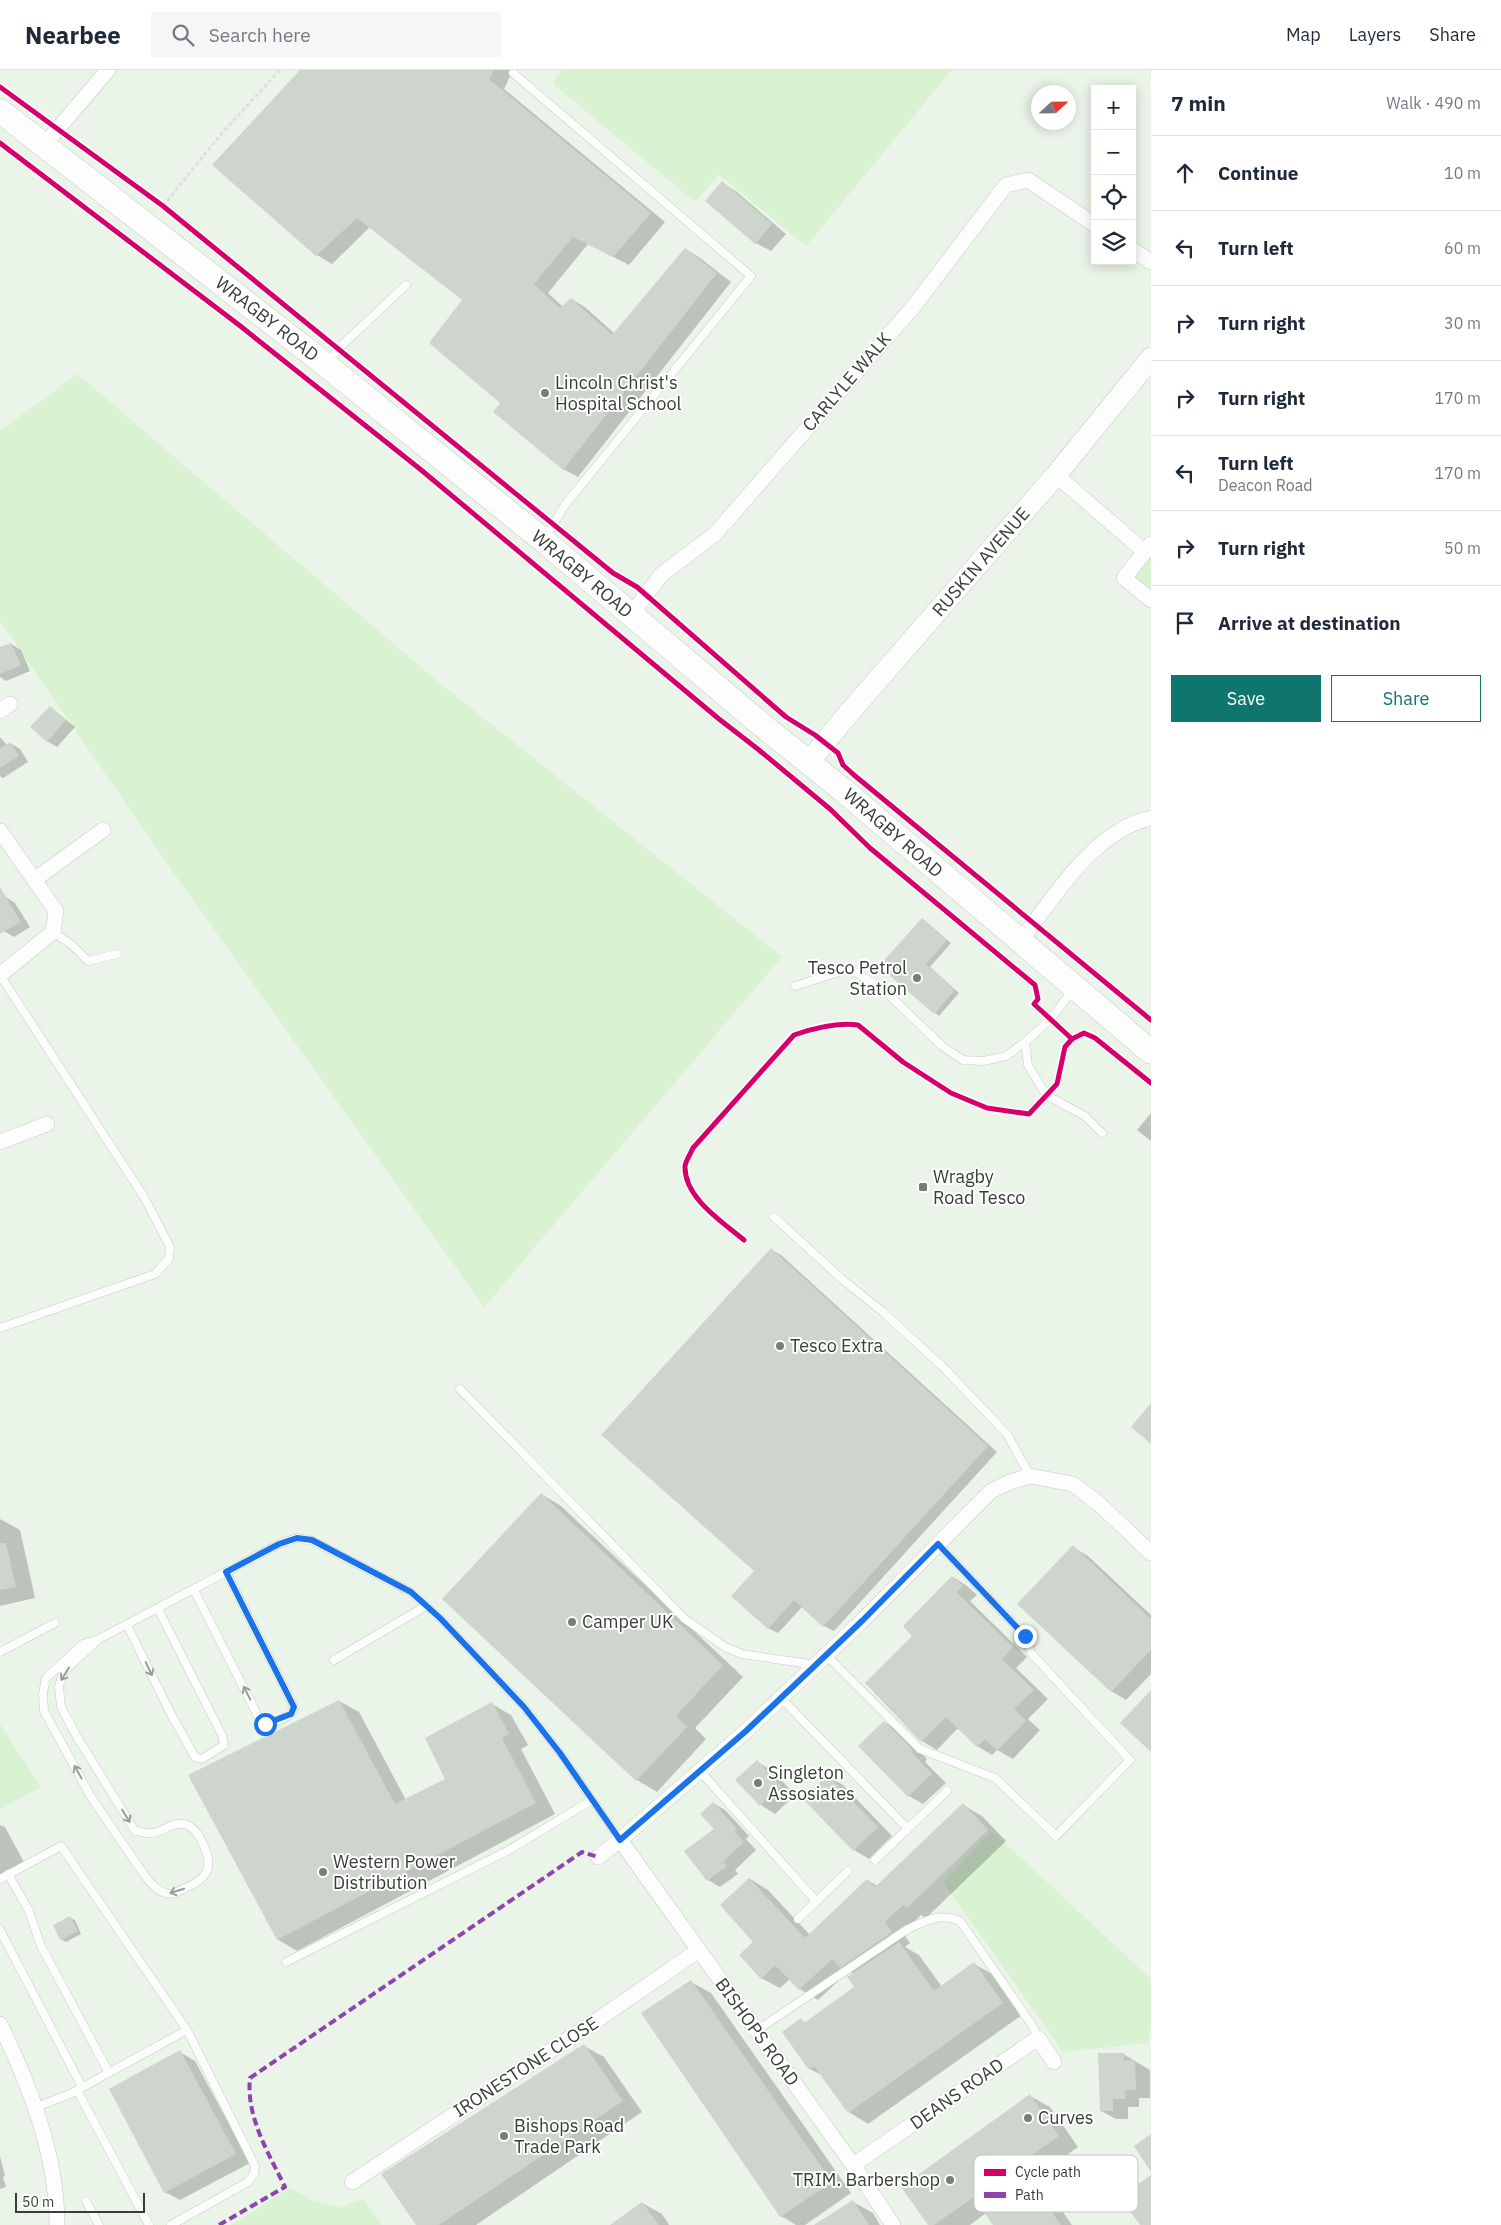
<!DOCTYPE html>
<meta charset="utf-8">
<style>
:root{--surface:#fff;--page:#f6f6f7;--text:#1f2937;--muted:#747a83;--line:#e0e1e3;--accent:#0f766e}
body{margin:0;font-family:"IBM Plex Sans",sans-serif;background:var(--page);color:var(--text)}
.controls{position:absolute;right:15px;top:15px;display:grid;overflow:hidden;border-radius:0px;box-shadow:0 2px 12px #0003}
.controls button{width:45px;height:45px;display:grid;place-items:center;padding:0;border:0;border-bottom:1px solid var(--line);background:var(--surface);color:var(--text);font:25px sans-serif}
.compass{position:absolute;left:1031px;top:15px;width:45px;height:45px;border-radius:50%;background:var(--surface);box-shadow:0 2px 12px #0003;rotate:68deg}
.scale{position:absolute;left:15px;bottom:12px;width:130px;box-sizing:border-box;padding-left:5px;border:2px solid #383e37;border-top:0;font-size:14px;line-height:18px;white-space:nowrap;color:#383e37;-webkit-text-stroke:4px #fff;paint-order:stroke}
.stop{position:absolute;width:15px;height:15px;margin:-11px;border:4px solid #1a73e8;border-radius:50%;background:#fff}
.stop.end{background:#1a73e8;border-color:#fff;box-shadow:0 1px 5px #0008}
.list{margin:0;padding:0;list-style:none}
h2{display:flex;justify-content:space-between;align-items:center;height:65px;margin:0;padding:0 20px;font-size:21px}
h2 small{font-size:16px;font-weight:400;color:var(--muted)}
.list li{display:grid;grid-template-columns:32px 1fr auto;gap:15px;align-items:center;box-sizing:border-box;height:75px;padding:0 20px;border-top:1px solid var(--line)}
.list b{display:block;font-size:19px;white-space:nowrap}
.list p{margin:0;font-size:16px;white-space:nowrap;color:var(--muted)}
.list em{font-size:16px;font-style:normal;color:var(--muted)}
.actions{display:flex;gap:10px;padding:15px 20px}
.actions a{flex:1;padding:11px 0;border:1px solid var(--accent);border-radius:0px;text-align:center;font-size:18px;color:var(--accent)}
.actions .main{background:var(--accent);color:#fff}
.icon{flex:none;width:28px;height:28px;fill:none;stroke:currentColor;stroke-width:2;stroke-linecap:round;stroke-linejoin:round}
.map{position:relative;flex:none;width:1151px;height:2155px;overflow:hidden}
header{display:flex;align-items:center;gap:30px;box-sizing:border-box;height:70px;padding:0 25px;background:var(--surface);border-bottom:1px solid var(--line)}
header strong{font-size:24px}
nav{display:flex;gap:28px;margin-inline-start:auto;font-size:18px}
.search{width:350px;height:45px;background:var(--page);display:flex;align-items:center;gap:12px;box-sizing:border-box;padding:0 18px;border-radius:0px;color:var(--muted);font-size:19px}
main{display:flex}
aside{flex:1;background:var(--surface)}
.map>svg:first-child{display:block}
.green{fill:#d8f2d2}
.shadow{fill:#0003}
.building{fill:#ced5cc}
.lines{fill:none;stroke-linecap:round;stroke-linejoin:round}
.service-casing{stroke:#c5ccc4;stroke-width:9}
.minor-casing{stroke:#c5ccc4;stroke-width:16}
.secondary-casing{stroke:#c5ccc4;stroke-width:22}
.primary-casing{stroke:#c5ccc4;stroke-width:25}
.path{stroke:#dde0dd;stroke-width:3;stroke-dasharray:4 2.5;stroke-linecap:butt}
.service{stroke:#fcfdfc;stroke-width:8}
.minor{stroke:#fcfdfc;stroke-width:15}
.secondary{stroke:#fcfdfc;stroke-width:21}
.primary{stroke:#fcfdfc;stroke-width:24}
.quiet{stroke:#8e44ad;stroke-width:4;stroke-dasharray:8 4;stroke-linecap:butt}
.cycleway-casing{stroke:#fff;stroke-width:8}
.cycleway{stroke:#d6006c;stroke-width:5}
.oneway{stroke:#9a9e9a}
.route{stroke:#1a73e8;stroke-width:6}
.poi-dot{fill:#777e75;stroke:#fff;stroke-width:2}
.labels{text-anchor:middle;stroke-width:4;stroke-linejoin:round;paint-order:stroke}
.street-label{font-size:18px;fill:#383e37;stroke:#fff}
.poi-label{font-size:18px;fill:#383e37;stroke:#fff;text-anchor:start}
.key{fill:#fff;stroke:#c3c5c3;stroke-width:1}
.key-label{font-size:14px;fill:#383e37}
</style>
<header>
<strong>Nearbee</strong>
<div class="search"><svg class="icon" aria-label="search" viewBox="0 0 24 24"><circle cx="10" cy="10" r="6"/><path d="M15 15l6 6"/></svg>Search here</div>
<nav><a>Map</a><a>Layers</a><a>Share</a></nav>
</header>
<main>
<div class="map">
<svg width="1151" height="2155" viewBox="0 0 1151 2155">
<rect width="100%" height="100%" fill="#ebf4e9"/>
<g class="green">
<path d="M562,0H952L806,176L719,105L695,132L552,13Z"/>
<path d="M77,304L436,610L782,887L484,1237L173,802L0,551V361Z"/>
<path d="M1151,474V530L1124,508Z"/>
<path d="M0,1654L41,1717L0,1739Z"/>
<path d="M992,1761L1151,1909V1953L1148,1973L1063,1982L943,1812Z"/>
<path d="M290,2118L313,2131L339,2137L364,2129L382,2155H231Z"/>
</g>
<g class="shadow">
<path d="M301,0H513L504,19L665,152L629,195L588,174L548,223L563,237L572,229L586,238L615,264L686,179L700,188L731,212L578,407L563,399L501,333L463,229L370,157L332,194L317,185Z"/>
<path d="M722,113L737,122L786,164L771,181L756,173Z"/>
<path d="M11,574L21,580L30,601L6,611L0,607V579Z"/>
<path d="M50,637L75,657L57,677L47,671Z"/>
<path d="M0,667L7,675L10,673L20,679L28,692L3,708L0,706Z"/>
<path d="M6,827L15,833L30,857L14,867L4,861L0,854V831Z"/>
<path d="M923,849L951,873L930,897L959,923L939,946L881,896Z"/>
<path d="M1151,1043V1071L1137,1060Z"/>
<path d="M772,1180L781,1185L997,1382L834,1561L824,1556L803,1536L778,1563L768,1558L756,1500Z"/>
<path d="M541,1424L561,1436L743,1607L695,1658L706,1669L657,1722L637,1710L443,1529Z"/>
<path d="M0,1449L20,1460L35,1528L0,1536Z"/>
<path d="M1073,1477L1088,1486L1151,1545V1604L1126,1630L1111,1621Z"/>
<path d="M953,1507L967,1516L977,1525L970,1531L1027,1587L1016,1598L1048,1629L1028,1649L1040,1660L1013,1689L997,1680L992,1685L977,1676L958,1658L937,1680L922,1671L867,1613L914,1566Z"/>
<path d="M339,1631L359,1642L406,1730L447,1710L492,1634L511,1645L528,1675L521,1679L555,1744L297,1881L277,1869Z"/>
<path d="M884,1652L899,1661L927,1689L925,1692L946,1713L923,1734L909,1726Z"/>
<path d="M757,1692L772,1700L795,1725L775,1744L761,1735Z"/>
<path d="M828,1707L843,1715L892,1766L869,1789L854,1780L804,1729Z"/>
<path d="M713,1733L725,1740L749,1766L746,1769L756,1780L735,1800L738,1804L720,1817L708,1810L716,1759Z"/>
<path d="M963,1735L982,1746L1006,1771L926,1848L921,1845L903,1863L910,1873L905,1877L919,1885L942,1917L974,1894L994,1905L1022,1945L868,2054L849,2042L823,2006L810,1999L801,1950L806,1953L856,1918L853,1904L849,1901L818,1930L800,1919L790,1909L780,1918L761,1908L755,1872L750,1809L768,1820L810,1865L867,1810L878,1816Z"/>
<path d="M0,1755L5,1757L26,1796L0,1810Z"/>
<path d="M70,1848L75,1850L81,1864L66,1872L61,1869Z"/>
<path d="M691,1912L711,1923L851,2123L805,2155H796L781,2146L643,1943Z"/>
<path d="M584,1976L604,1987L642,2042L476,2155H417Z"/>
<path d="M180,1982L195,1991L250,2093L180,2130L165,2122Z"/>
<path d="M1123,1984L1150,2000V2028H1139V2037H1128V2049H1116L1101,2041Z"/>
<path d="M1030,2026L1050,2037L1078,2077L1038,2106L1072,2155H995L986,2143L970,2155H930Z"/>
<path d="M0,2086L5,2106L3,2107L6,2117L0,2119Z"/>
<path d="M853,2132L873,2143L880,2155H816Z"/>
<path d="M642,2133L662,2144L669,2155H612Z"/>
</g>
<g class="building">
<path d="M300,0H494L489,9L651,143L613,187L573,167L534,214L560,238L571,228L612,265L685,178L717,203L563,400L493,342L500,333L429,273L462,230L357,148L316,186L212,95Z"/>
<path d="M722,111L772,154L755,174L705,131Z"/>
<path d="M11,573L21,595L0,604V577Z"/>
<path d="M50,636L66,650L47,672L30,657Z"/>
<path d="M10,672L19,686L0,698V678Z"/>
<path d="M0,817L21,852L0,864Z"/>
<path d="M922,848L947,870L926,894L955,920L934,944L879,896Z"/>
<path d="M771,1178L988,1376L823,1557L794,1530L768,1559L731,1526L754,1501L601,1365Z"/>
<path d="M1151,1333V1374L1131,1357Z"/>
<path d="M541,1423L723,1595L676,1646L687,1657L636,1711L442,1529Z"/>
<path d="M0,1473H6L16,1517L0,1520Z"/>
<path d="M1073,1475L1151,1549V1580L1111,1622L1017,1534Z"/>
<path d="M952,1506L963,1516L956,1522L1013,1577L1002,1589L1034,1620L1014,1639L1026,1651L997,1681L985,1669L977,1677L946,1647L921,1672L865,1613L912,1566L903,1556Z"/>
<path d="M1151,1620V1682L1120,1653Z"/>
<path d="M339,1630L395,1734L445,1709L425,1668L492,1632L509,1664L502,1668L536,1733L277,1870L188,1705Z"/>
<path d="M884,1651L913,1680L911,1682L932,1704L908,1727L858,1676Z"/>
<path d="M757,1690L781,1716L760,1736L735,1710Z"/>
<path d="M828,1705L878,1757L853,1781L803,1729Z"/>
<path d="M713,1732L737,1759L734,1761L744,1772L723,1792L727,1796L707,1811L684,1781L714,1759L700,1744Z"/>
<path d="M963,1733L988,1760L907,1838L903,1835L885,1852L892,1862L840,1898L832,1889L799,1920L775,1895L761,1909L739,1885L753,1872L720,1835L749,1808L805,1868L867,1809L875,1817Z"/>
<path d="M70,1846L78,1861L60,1870L53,1855Z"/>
<path d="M899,1872L934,1921L974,1892L1003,1933L848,2043L814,1996L809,2000L782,1962L801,1948L804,1953L854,1917L847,1907Z"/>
<path d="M691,1910L832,2112L780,2147L641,1943Z"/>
<path d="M584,1974L623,2031L439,2155H416L381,2104Z"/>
<path d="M180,1980L236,2084L164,2123L109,2019Z"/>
<path d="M1098,1983H1124V1991L1135,1990L1136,2020H1125V2029H1113V2041H1100Z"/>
<path d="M1030,2024L1059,2066L1019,2094L1061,2155H993L974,2127L934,2155H928L901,2117Z"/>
<path d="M1151,2064V2102L1134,2076Z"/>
<path d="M1151,2105V2155H1140L1120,2127Z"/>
<path d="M853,2130L869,2155H814Z"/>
<path d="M642,2132L659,2155H610Z"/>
</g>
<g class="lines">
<defs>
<g id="service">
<path d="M513,3L751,206L565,435L544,469"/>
<path d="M328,293L339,278L406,215"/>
<path d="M53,862L72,875L88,891L117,884"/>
<path d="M795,916L845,900L857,903L884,920L942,976L963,990L983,991L1006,986L1025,972L1051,949L1074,918"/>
<path d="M1025,972L1028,995L1046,1025L1085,1046L1102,1063"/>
<path d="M774,1147L843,1210L883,1242L943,1297L1007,1364L1030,1406"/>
<path d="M0,1258L155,1204L169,1189L170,1177L144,1127L0,905"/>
<path d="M460,1319L685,1549L725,1577L742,1584L816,1595"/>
<path d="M194,1520L261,1652L265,1655C275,1653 292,1647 294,1637L226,1502"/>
<path d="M127,1555L172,1646L195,1687L202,1689L224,1675L222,1665L158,1539"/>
<path d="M99,1569L63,1602L59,1617L61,1637L76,1665L135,1761C140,1761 146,1764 151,1763C163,1763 173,1750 187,1755C194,1758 199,1765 202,1772C215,1797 208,1809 183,1819C177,1822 172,1825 165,1823C156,1820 151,1813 145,1806L91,1727L44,1641L43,1623L46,1608L83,1574L99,1569L279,1474L297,1468L313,1471L411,1522L440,1548L524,1637L560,1683L620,1770"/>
<path d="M0,1582L55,1553"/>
<path d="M826,1585L920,1679L995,1708L1056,1766L1130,1690L1031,1583L1025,1566L938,1474"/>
<path d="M334,1590L426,1536"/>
<path d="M781,1628L908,1759"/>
<path d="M700,1701L816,1831"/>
<path d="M875,1790L947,1721"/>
<path d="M8,1804L29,1841L41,1876L109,2003"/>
<path d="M0,1809L61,1776L187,1960L255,2096L254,2104L248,2112L171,2155"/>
<path d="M798,1849L848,1801"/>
<path d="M0,1860L82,2017"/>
<path d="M286,1892L509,1780L592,1730"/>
<path d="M756,1961L906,1860C926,1851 939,1842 960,1851L1032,1955L1038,1968"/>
<path d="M77,2020L149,2155"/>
<path d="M34,2038L70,2024L187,1960"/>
<path d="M86,2131L99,2155"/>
</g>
<g id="minor">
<path d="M45,74L108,0"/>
<path d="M1132,179L1151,192"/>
<path d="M1056,405L1145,482"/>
<path d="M1151,474L1124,508L1151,530"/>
<path d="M631,545L661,505L715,464L914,236L1006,115L1028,110L1095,155"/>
<path d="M0,641L10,634"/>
<path d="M0,761L56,841L53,862L0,905"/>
<path d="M34,810L103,760"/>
<path d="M1020,872C1052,829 1095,759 1151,748"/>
<path d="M0,1072L47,1054"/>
<path d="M620,1770L853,2095L893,2155"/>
<path d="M598,1787L620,1770L746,1661L863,1550L991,1421L1010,1412L1030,1406L1073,1414L1098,1433L1151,1483"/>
<path d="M0,1954C30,2016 57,2085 57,2155"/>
<path d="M853,2095L1038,1968L1054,1992"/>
<path d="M352,2112L603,1946L699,1880"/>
</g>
<path id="secondary" d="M808,693L848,644L1056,405L1151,288"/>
<path id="primary" d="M0,41L326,295L543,470L762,655L843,720L1151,982"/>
</defs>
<use href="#service" class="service-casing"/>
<use href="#minor" class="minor-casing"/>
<use href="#secondary" class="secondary-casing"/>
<use href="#primary" class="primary-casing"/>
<path class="path" d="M163,136L222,63L280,0"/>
<use href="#service" class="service"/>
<use href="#minor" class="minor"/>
<use href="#secondary" class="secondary"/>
<use href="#primary" class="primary"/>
<path class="quiet" d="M219,2155L285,2117C268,2082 246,2047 250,2008L582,1782L598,1787"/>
<defs>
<g id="cycleway">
<path d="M0,17L163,136L613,503L637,517L786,647L815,665L838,683L843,695L854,705L1151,950"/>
<path d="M0,73L239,255L420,399L719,649L759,680L830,739L870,778L1035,915L1038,929L1034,934L1072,969"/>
<path d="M744,1170C723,1152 684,1128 685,1096C686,1090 691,1083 693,1078L794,965C814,958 837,952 858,955L903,992L951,1023L987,1038L1029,1044L1057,1014L1065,977L1072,969L1084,963L1095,968L1151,1013"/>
</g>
</defs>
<use href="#cycleway" class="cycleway-casing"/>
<use href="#cycleway" class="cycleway"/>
</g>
<defs><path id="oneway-shaft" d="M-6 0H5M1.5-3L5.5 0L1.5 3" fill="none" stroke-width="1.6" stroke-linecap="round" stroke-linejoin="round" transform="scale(1.25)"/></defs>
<g class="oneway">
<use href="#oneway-shaft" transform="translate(149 1599) rotate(64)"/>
<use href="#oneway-shaft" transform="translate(65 1604) rotate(122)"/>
<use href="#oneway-shaft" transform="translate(247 1623) rotate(-117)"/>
<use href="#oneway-shaft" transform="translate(78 1702) rotate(-119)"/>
<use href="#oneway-shaft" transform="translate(126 1746) rotate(58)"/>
<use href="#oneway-shaft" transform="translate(177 1821) rotate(163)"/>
</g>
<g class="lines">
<path class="route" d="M265,1654L291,1644L294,1637L226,1502L279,1474L297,1468L312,1470L411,1522L440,1548L524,1637L560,1683L620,1770L746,1661L863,1550L938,1474L1025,1566"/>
</g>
<g class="poi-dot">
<circle cx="545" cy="323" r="5"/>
<circle cx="917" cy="908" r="5"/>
<rect x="918" y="1112" width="10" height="10" rx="2.5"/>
<circle cx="780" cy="1276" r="5"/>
<circle cx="572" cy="1552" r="5"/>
<circle cx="758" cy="1713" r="5"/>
<circle cx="323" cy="1802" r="5"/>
<circle cx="1028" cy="2048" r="5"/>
<circle cx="504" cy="2066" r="5"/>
<circle cx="950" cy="2110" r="5"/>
</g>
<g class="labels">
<g class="street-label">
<text transform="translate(267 249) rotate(38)" y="6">WRAGBY ROAD</text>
<text transform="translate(847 312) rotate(-49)" y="6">CARLYLE WALK</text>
<text transform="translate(981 492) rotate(-49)" y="6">RUSKIN AVENUE</text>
<text transform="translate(582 504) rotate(40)" y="6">WRAGBY ROAD</text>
<text transform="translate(893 763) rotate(41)" y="6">WRAGBY ROAD</text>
<text transform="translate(757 1962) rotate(54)" y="6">BISHOPS ROAD</text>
<text transform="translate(526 1997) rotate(-33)" y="6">IRONESTONE CLOSE</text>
<text transform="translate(957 2024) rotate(-35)" y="6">DEANS ROAD</text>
</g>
<g class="poi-label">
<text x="555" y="319">Lincoln Christ's<tspan x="555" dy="21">Hospital School</tspan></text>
<text x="907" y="904" text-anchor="end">Tesco Petrol<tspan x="907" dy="21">Station</tspan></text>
<text x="933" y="1113">Wragby<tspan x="933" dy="21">Road Tesco</tspan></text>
<text x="790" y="1282">Tesco Extra</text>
<text x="582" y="1558">Camper UK</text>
<text x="768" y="1709">Singleton<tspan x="768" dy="21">Assosiates</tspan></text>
<text x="333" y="1798">Western Power<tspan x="333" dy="21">Distribution</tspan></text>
<text x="1038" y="2054">Curves</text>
<text x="514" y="2062">Bishops Road<tspan x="514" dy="21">Trade Park</tspan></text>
<text x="940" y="2116" text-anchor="end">TRIM. Barbershop</text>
</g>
</g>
<rect x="974" y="2085" width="164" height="57" rx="8" class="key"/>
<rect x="984" y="2099" width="22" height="7" fill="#d6006c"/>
<rect x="984" y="2122" width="22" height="6" fill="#8e44ad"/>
<g class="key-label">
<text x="1015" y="2107">Cycle path</text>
<text x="1015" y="2130">Path</text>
</g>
</svg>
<div class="controls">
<button>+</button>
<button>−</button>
<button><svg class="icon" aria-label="locate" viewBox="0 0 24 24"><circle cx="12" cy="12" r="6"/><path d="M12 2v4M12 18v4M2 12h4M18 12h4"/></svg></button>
<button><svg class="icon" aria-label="layers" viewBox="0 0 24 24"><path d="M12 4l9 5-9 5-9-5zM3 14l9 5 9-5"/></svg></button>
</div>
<svg class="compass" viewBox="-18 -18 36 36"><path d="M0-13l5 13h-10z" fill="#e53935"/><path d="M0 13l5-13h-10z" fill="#747a83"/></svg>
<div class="scale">50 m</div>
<div class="stop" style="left:265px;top:1654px"></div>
<div class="stop end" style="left:1025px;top:1566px"></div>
</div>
<aside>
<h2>7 min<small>Walk · 490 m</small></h2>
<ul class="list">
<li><svg class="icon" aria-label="ahead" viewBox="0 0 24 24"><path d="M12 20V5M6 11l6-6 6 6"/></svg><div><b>Continue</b></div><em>10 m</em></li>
<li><svg class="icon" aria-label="left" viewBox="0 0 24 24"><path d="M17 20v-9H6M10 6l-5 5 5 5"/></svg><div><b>Turn left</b></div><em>60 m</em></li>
<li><svg class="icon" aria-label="right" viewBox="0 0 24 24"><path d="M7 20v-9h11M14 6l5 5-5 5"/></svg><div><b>Turn right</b></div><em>30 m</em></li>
<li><svg class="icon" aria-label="right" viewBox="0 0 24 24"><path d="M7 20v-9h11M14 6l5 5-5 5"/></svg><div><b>Turn right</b></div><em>170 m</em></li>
<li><svg class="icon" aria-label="left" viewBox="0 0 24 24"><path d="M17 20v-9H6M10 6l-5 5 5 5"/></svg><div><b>Turn left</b><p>Deacon Road</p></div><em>170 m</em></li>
<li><svg class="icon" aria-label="right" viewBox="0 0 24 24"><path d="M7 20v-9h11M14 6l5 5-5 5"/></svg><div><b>Turn right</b></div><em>50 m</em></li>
<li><svg class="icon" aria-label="arrive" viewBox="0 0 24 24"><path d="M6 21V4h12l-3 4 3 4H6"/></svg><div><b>Arrive at destination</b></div></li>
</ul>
<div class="actions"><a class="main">Save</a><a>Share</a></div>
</aside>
</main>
